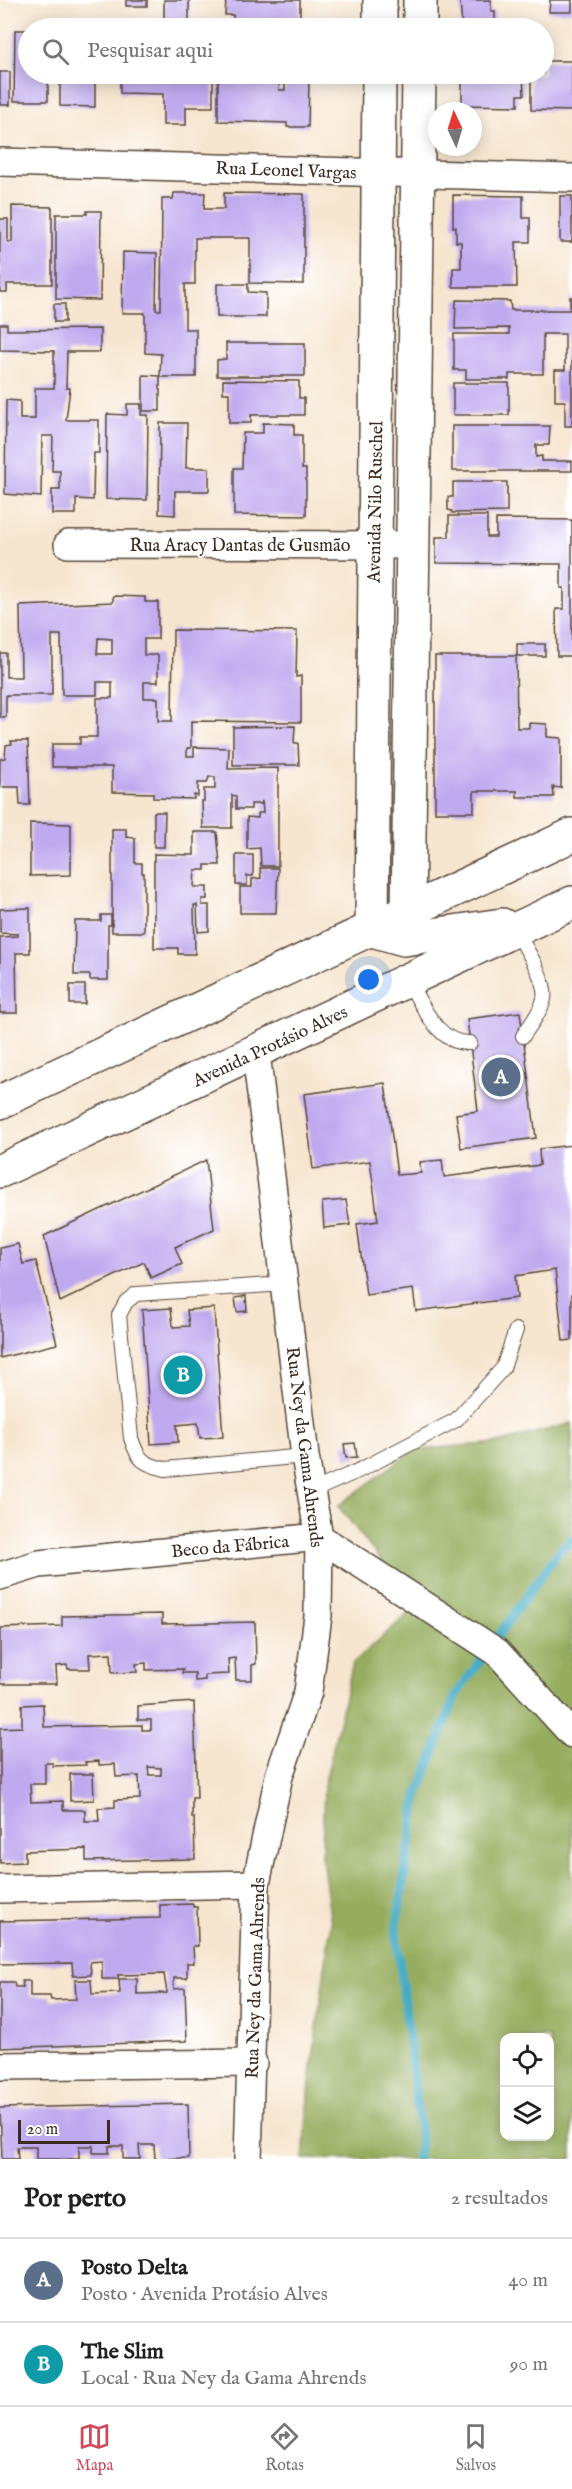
<!DOCTYPE html>
<html lang="pt">
<meta charset="utf-8">
<style>
:root{--surface:#fff;--page:#f2f2f2;--text:#202124;--muted:#757577;--line:#e0e0e0;--accent:#d1495b}
body{margin:0;font-family:"IM FELL English",serif;background:var(--page);color:var(--text)}
.controls{position:absolute;right:18px;bottom:18px;display:grid;overflow:hidden;border-radius:12px;box-shadow:0 3px 15px #0003}
.controls button{width:54px;height:54px;display:grid;place-items:center;padding:0;border:0;border-bottom:2px solid var(--line);background:var(--surface);color:var(--text);font:30px sans-serif}
.compass{position:absolute;left:428px;top:102px;width:54px;height:54px;border-radius:50%;background:var(--surface);box-shadow:0 3px 15px #0003;rotate:356deg}
.scale{position:absolute;left:18px;bottom:15px;width:92px;box-sizing:border-box;padding-left:6px;border:3px solid #3b2a1e;border-top:0;font-size:16px;line-height:21px;white-space:nowrap;color:#3b2a1e;-webkit-text-stroke:4px #fff;paint-order:stroke}
.you{position:absolute;left:369px;top:980px;width:21px;height:21px;margin:-15px;border:4px solid #fff;border-radius:50%;background:#1a73e8;box-shadow:0 0 0 9px #1a73e833}
.badge{display:grid;place-items:center;width:39px;height:39px;border-radius:50%;background:var(--accent);color:#fff;font-size:20px;font-weight:700}
.pin{position:absolute;translate:-50% -50%;border:3px solid #fff;box-shadow:0 2px 6px #0006}
.list{margin:0;padding:0;list-style:none}
h2{display:flex;justify-content:space-between;align-items:center;height:78px;margin:0;padding:0 24px;font-size:26px}
h2 small{font-size:20px;font-weight:400;color:var(--muted)}
.list li{display:grid;grid-template-columns:39px 1fr auto;gap:18px;align-items:center;box-sizing:border-box;height:84px;padding:0 24px;border-top:2px solid var(--line)}
.list b{display:block;font-size:22px;white-space:nowrap}
.list p{margin:0;font-size:20px;white-space:nowrap;color:var(--muted)}
.list em{font-size:20px;font-style:normal;color:var(--muted)}
.icon{flex:none;width:33px;height:33px;fill:none;stroke:currentColor;stroke-width:2;stroke-linecap:round;stroke-linejoin:round}
.map{position:relative;flex:none;width:572px;height:2159px;overflow:hidden}
.search{position:absolute;background:var(--surface);box-shadow:0 3px 15px #0003;left:18px;right:18px;top:18px;height:66px;display:flex;align-items:center;gap:15px;box-sizing:border-box;padding:0 21px;border-radius:33px;color:var(--muted);font-size:22px}
.sheet{height:246px;background:var(--surface)}
nav{display:flex;justify-content:space-around;align-items:center;box-sizing:border-box;height:84px;border-top:2px solid var(--line);background:var(--surface);font-size:16px;color:var(--muted)}
nav a{display:grid;justify-items:center;gap:3px}
nav .on{color:var(--accent)}
.map>svg:first-child{display:block}
.forest{fill:#96ad5f;stroke:#686c3e;stroke-width:1.5;fill-rule:evenodd}
.lines{fill:none;stroke-linecap:round;stroke-linejoin:round}
.stream{stroke:#44abc4;stroke-width:9}
.building{fill:#bfa9ef;fill-rule:evenodd}
.service-casing{stroke:#574639;stroke-width:16}
.minor-casing{stroke:#574639;stroke-width:30}
.tertiary-casing{stroke:#574639;stroke-width:36}
.primary-casing{stroke:#574639;stroke-width:36}
.service{stroke:#fff;stroke-width:14}
.minor{stroke:#fff;stroke-width:27}
.tertiary{stroke:#fff;stroke-width:33}
.primary{stroke:#fff;stroke-width:33}
.labels{text-anchor:middle;stroke-width:4.5;stroke-linejoin:round;paint-order:stroke}
.street-label{font-size:18px;fill:#3b2a1e;stroke:#fff}
</style>
<div class="map">
<svg width="572" height="2159" viewBox="0 0 572 2159">
<rect width="100%" height="100%" fill="#fff"/>
<filter id="ink" filterUnits="userSpaceOnUse"><feTurbulence type="fractalNoise" baseFrequency=".0167" numOctaves="2"/><feDisplacementMap in="SourceGraphic" scale="12" xChannelSelector="R" yChannelSelector="G"/><feConvolveMatrix kernelMatrix="1 2 1 2 8 2 1 2 1" color-interpolation-filters="sRGB"/></filter>
<filter id="wash" filterUnits="userSpaceOnUse"><feTurbulence type="fractalNoise" baseFrequency=".008" numOctaves="4" result="noise"/><feDisplacementMap in="SourceGraphic" scale="24" xChannelSelector="R" yChannelSelector="G"/><feGaussianBlur stdDeviation="1.35" result="paint"/><feColorMatrix in="noise" values="0 0 0 0 0 0 0 0 0 0 0 0 0 0 0 0 0 1.4 0 .05"/><feComposite in="paint" operator="in"/></filter>
<g filter="url(#wash)">
<rect width="100%" height="100%" fill="#f6e5cf"/>
<path class="forest" d="M572,1423V2159H303L311,2073L331,1923L322,1857L324,1786L353,1663L417,1606L338,1506L414,1450L498,1443ZM504,2038H550V2136H504Z"/>
<g class="lines">
<path class="stream" d="M417,2159L421,2140L396,1931L417,1798L456,1695L559,1551L572,1540"/>
</g>
<g id="blocks">
<g class="building">
<rect x="126" y="0" width="21" height="6"/>
<rect x="164" y="0" width="25" height="28"/>
<path d="M226,0H300V28H267V24H258V28H233V15H225Z"/>
<path d="M460,0H491V11H495V24H524V28H462Z"/>
<path d="M550,0H572V12H549Z"/>
<path d="M15,30H28V74H48V101H14Z"/>
<path d="M544,61H572V111L531,110V74H544Z"/>
<rect x="0" y="72" width="10" height="33"/>
<path d="M60,74H95V107L60,106Z"/>
<path d="M120,74H184V77H193V74H222V78H213V107H186V125H163V94L120,93Z"/>
<path d="M229,74H277L276,79H280L279,90H285V79H309L308,127H287V123L218,121V80L258,81V79L229,78Z"/>
<path d="M462,74H523L524,95H518V106L462,105Z"/>
<path d="M174,193H205L204,209H224V193L304,194V284L250,283V238H195V284H185V329H196V377H160V411H143V375L160,376L161,354L145,353V313H122L123,252L157,253L156,310H161L162,199H173Z"/>
<path d="M453,195L523,196V218H530V242H516L517,287H453V268H461V242H456V227H453Z"/>
<rect x="560" y="196" width="12" height="46"/>
<path d="M12,206L52,207V284H7V292H0V219H8V242H12Z"/>
<path d="M87,211H101L100,300L56,299V214H87Z"/>
<path d="M217,284H248V292L266,293V317H217Z"/>
<path d="M570,297H572V426H565V401H555V370H565V334H543V374H509V379H466V370H454V334H509V328L455,329L456,300L510,301L511,310H570Z"/>
<rect x="54" y="304" width="11" height="18"/>
<path d="M0,324H7V330L100,329V352H67L66,388H70L66,420H99V453H94L93,500L76,499V514H52V490H60V471H52L53,436H42L41,497L5,494L6,400L20,401V419H35V388H54V351L0,350Z"/>
<path d="M226,343H305V376H217V360L226,359Z"/>
<path d="M223,380L299,381V398H304V415H251V423H229V393H223Z"/>
<rect x="453" y="383" width="56" height="32"/>
<path d="M127,404H141V415H148L147,500L106,499L107,414L127,415Z"/>
<path d="M160,423H187L186,468H209V491H175V515L159,514Z"/>
<path d="M263,423L294,424V435H302V469H306V516L234,515V468H242L243,433H263Z"/>
<path d="M452,426H550L549,445H536V457L542,456V461H572V471H452Z"/>
<path d="M453,482H507V512L452,513V511L448,510V497H453Z"/>
<path d="M449,516H487V537H496V519L572,520V656H557L556,609H564V588H561V564L436,563V537H449Z"/>
<path d="M113,596L145,597V602H158V639H144V655H158V682H144V698H158V721H172L173,630L297,631L296,677L301,676V722L191,721V748H187V756H194V747L229,748L228,769L278,768V866H261L260,848L247,849V817L258,818V813H263L262,801L261,804H251V809H236V796L232,795V828H203L202,801H204V789H215V777H209L207,783H198V796L194,795V799L153,798V793L112,792V767H52V744H80V737H97V698H112V682H97V695H62L61,635H52V695H6V717H0V653H6V677H21L20,606L113,602ZM98,638L112,639V654H97Z"/>
<rect x="517" y="644" width="28" height="12"/>
<path d="M435,656H516L517,728H529V723L547,724V737L561,738V788L553,787L554,797H517V791H474V812H435Z"/>
<path d="M295,726L294,743H298L299,765H233V727Z"/>
<path d="M11,741H28L30,805H20L19,787H0V759L5,758L6,745L12,744Z"/>
<path d="M154,812H165L164,847H154Z"/>
<path d="M30,823L71,824V875L30,876Z"/>
<path d="M112,829H126V837L135,838V863H142V873H144V932H112Z"/>
<path d="M194,832H217L220,865H205V870H195L194,887H207V899H202V905H209V931L198,932L197,905H194L195,954H178V948H154V854L194,855Z"/>
<path d="M236,855H253V876H247V885H236Z"/>
<path d="M260,868H278L276,913H240V887H252V879L261,878Z"/>
<path d="M30,908V953H16L17,1013H0V937L18,936V934L0,933V909Z"/>
<path d="M101,915H111V925H108V980H90V975H74L75,921H101Z"/>
<rect x="70" y="985" width="15" height="19"/>
<path d="M520,1012L536,1138L461,1148L456,1114L478,1111L467,1019Z"/>
<path d="M385,1083L397,1175L421,1173L420,1162L442,1160L444,1177L540,1165L539,1149L572,1145V1340L563,1341L555,1270L515,1276L517,1298L416,1311L413,1289L366,1295L357,1224L378,1221L370,1161L313,1169L304,1094Z"/>
<path d="M206,1160L214,1229L175,1247L182,1264L151,1278L144,1262L60,1302L44,1236Z"/>
<path d="M346,1200L350,1225L324,1228L322,1202Z"/>
<path d="M18,1244L23,1264L36,1261L57,1344L0,1358V1248Z"/>
<path d="M246,1296L247,1311L237,1312L235,1298Z"/>
<path d="M171,1308L173,1327L189,1326L187,1310L214,1308L223,1437L200,1438L198,1423L177,1425L178,1442L151,1444L142,1310Z"/>
<path d="M355,1443L357,1457L346,1458L344,1444Z"/>
<path d="M162,1614V1624L255,1622L256,1664L252,1665V1680H236L235,1658L228,1659L229,1674L205,1675V1680L195,1681V1673H182L183,1669L146,1670V1663L136,1664L137,1672L112,1673L111,1653L89,1654L90,1669H68L67,1665L56,1666L57,1684H0V1628L62,1626V1616Z"/>
<path d="M194,1702L197,1798H192V1818H194L195,1859L86,1861V1849L25,1851V1862L0,1863V1728L22,1727V1705L43,1704L44,1727L142,1725V1730H151V1720H138V1706ZM99,1761V1765L115,1764L116,1777L139,1776L140,1799L115,1800V1807L98,1808L99,1821H85V1810H63V1801L31,1802L30,1784H45V1763H53V1766L86,1765L85,1762ZM148,1767L161,1768V1775H149Z"/>
<path d="M70,1774H93L94,1800L70,1801Z"/>
<path d="M193,1904V1907H197L198,1946H193L194,1963H187V1978H174V1989L185,1988L187,2041L0,2048V1982H14L15,1987H23L22,1981H30V1996H50L51,2000L76,1999L75,1980H91L92,1994L120,1993L119,1979H137V1994L167,1993L164,1974L118,1975V1979H102V1961L90,1962L91,1975L73,1976L72,1963L0,1964V1921L160,1918V1905Z"/>
<path d="M188,2104L189,2158L155,2159L154,2145H139L140,2159H123V2146H109V2153H93V2146H79V2159H36V2147H17L18,2159H2L0,2108Z"/>
</g>
</g>
</g>
<g filter="url(#ink)">
<use href="#blocks" fill-opacity="0" stroke="#574639" stroke-width="1.5"/>
<g class="lines">
<defs>
<g id="service">
<path d="M516,930C524,946 548,981 544,999C541,1012 530,1025 523,1036"/>
<path d="M408,981C422,1004 438,1045 470,1043"/>
<path d="M285,1284L136,1294L126,1302L119,1315L131,1438C138,1460 143,1464 165,1469L305,1456"/>
<path d="M310,1492L360,1470L456,1420L503,1368L516,1330"/>
</g>
<g id="minor">
<path d="M0,162L572,178"/>
<path d="M68,544L412,545"/>
<path d="M0,1576L39,1564L319,1537L497,1652L572,1734"/>
<path d="M0,1889L256,1884"/>
<path d="M0,2066L253,2063"/>
<path d="M248,2159L256,1884L279,1776L308,1692L318,1616L319,1537L305,1456L256,1053"/>
</g>
<g id="tertiary">
<path d="M380,28V0"/>
<path d="M420,28V0"/>
<path d="M408,913L419,74"/>
<path d="M372,930L379,74"/>
</g>
<g id="primary">
<path d="M372,930L404,939L502,925"/>
<path d="M0,1102L572,835"/>
<path d="M0,1171L572,903"/>
</g>
</defs>
<use href="#service" class="service-casing"/>
<use href="#minor" class="minor-casing"/>
<use href="#tertiary" class="tertiary-casing"/>
<use href="#primary" class="primary-casing"/>
<use href="#service" class="service"/>
<use href="#minor" class="minor"/>
<use href="#tertiary" class="tertiary"/>
<use href="#primary" class="primary"/>
</g>
</g>
<g class="labels">
<g class="street-label">
<text transform="translate(286 170) rotate(2)" y="6">Rua Leonel Vargas</text>
<text transform="translate(375 502) rotate(-89)" y="6">Avenida Nilo Ruschel</text>
<text x="240" y="551">Rua Aracy Dantas de Gusmão</text>
<text transform="translate(270 1046) rotate(-25)" y="6">Avenida Protásio Alves</text>
<text transform="translate(305 1447) rotate(83)" y="6">Rua Ney da Gama Ahrends</text>
<text transform="translate(230 1546) rotate(-5)" y="6">Beco da Fábrica</text>
<text transform="translate(255 1978) rotate(-88)" y="6">Rua Ney da Gama Ahrends</text>
</g>
</g>
</svg>
<div class="controls">
<button><svg class="icon" aria-label="locate" viewBox="0 0 24 24"><circle cx="12" cy="12" r="6"/><path d="M12 2v4M12 18v4M2 12h4M18 12h4"/></svg></button>
<button><svg class="icon" aria-label="layers" viewBox="0 0 24 24"><path d="M12 4l9 5-9 5-9-5zM3 14l9 5 9-5"/></svg></button>
</div>
<svg class="compass" viewBox="-18 -18 36 36"><path d="M0-13l5 13h-10z" fill="#e53935"/><path d="M0 13l5-13h-10z" fill="#757577"/></svg>
<div class="scale">20 m</div>
<div class="you"></div>
<div class="pin badge" style="left:501px;top:1077px;background:#5c6f8a">A</div>
<div class="pin badge" style="left:183px;top:1375px;background:#0f9aa8">B</div>
<div class="search"><svg class="icon" aria-label="search" viewBox="0 0 24 24"><circle cx="10" cy="10" r="6"/><path d="M15 15l6 6"/></svg>Pesquisar aqui</div>
</div>
<section class="sheet">
<h2>Por perto<small>2 resultados</small></h2>
<ul class="list">
<li><span class="badge" style="background:#5c6f8a">A</span><div><b>Posto Delta</b><p>Posto · Avenida Protásio Alves</p></div><em>40 m</em></li>
<li><span class="badge" style="background:#0f9aa8">B</span><div><b>The Slim</b><p>Local · Rua Ney da Gama Ahrends</p></div><em>90 m</em></li>
</ul>
</section>
<nav>
<a class="on"><svg class="icon" aria-label="map" viewBox="0 0 24 24"><path d="M3 6l6-2 6 2 6-2v14l-6 2-6-2-6 2zM9 4v14M15 6v14"/></svg>Mapa</a>
<a><svg class="icon" aria-label="directions" viewBox="0 0 24 24"><path d="M12 3l9 9-9 9-9-9zM9 14v-3h6M13 9l2 2-2 2"/></svg>Rotas</a>
<a><svg class="icon" aria-label="saved" viewBox="0 0 24 24"><path d="M7 4h10v16l-5-4-5 4z"/></svg>Salvos</a>
</nav>
